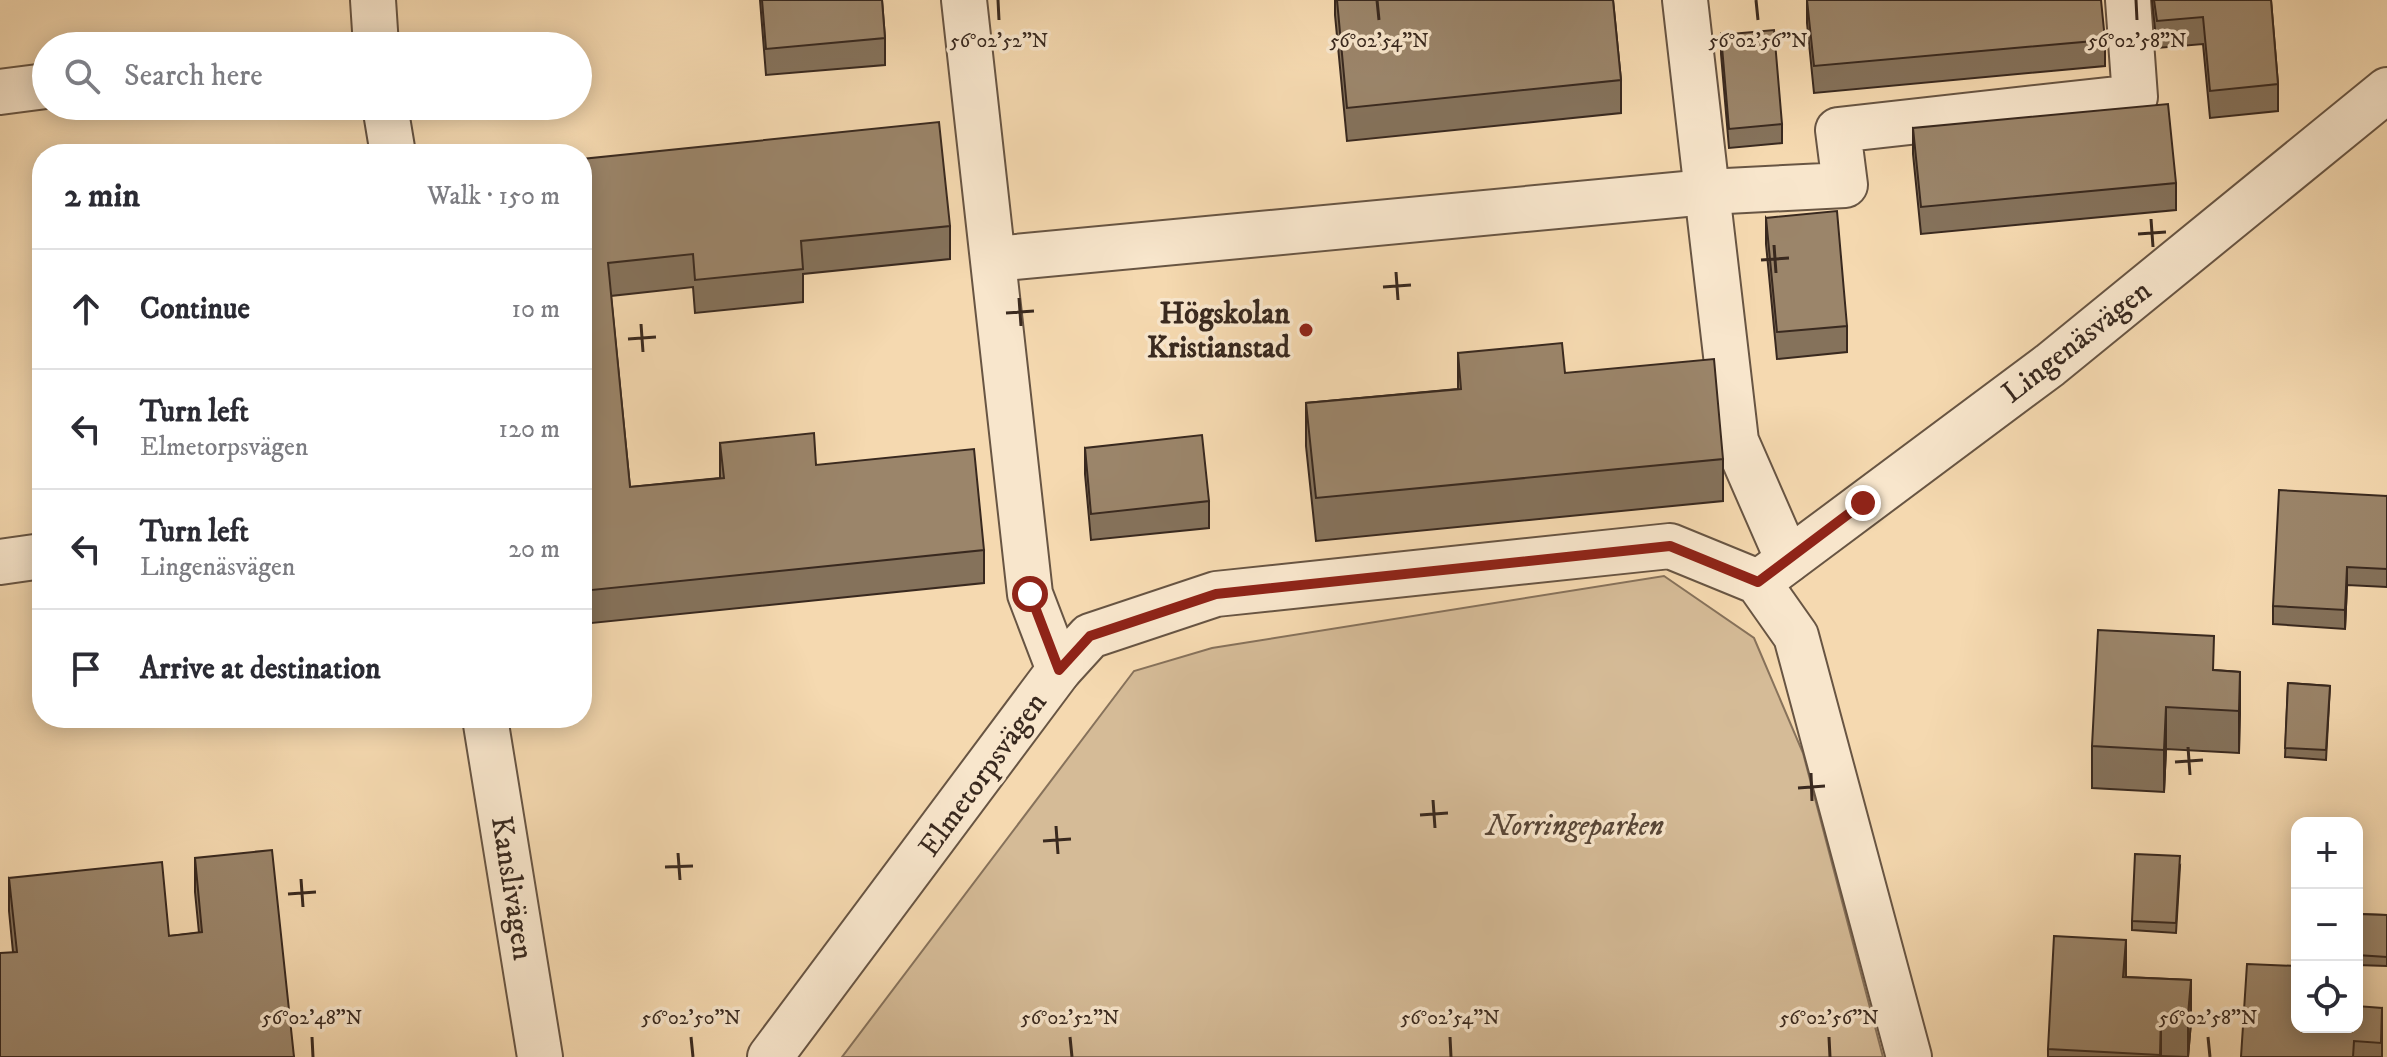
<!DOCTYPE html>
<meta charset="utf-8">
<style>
:root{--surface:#fff;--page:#f2f2f3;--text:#2b2b33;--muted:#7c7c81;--line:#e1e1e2}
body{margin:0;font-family:"IM FELL DW Pica",serif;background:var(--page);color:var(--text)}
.controls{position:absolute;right:24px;bottom:24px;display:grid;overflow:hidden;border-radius:16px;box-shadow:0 4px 20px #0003}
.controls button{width:72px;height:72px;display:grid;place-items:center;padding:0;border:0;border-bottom:2px solid var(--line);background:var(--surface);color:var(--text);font:40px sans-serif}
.stop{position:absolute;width:24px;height:24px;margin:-18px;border:6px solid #8f2418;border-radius:50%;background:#fff}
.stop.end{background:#8f2418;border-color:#fff;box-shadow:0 2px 8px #0008}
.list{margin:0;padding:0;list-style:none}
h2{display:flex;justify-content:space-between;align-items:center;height:104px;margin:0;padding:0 32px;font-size:34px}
h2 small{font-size:26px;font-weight:400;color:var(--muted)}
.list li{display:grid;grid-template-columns:52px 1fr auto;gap:24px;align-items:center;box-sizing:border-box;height:120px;padding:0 32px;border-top:2px solid var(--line)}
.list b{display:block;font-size:30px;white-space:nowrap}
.list p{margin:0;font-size:26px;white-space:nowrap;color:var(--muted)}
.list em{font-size:26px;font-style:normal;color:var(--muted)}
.icon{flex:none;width:44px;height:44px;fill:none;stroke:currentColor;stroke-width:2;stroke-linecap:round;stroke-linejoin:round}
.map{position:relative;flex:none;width:2387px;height:1057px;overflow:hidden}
.search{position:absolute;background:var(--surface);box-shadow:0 4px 20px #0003;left:32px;top:32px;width:560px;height:88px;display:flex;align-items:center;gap:20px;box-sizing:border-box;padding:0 28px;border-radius:44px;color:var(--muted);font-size:30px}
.panel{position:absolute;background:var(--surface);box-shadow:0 4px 20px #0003;left:32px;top:144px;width:560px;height:584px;border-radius:32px}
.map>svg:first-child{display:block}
.green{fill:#d5bb97;stroke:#87725b;stroke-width:2}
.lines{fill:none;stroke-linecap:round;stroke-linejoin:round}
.minor-casing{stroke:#685543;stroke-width:48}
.minor{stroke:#f8e6cc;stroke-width:44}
.wall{fill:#85725b;stroke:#39291f;stroke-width:2}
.shaded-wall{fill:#6c5d4a;stroke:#39291f;stroke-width:2}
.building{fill:#9b856a;stroke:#39291f;stroke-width:2}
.route{stroke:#8f2418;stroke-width:10}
.ticks{fill:none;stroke:#39291f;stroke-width:3}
.poi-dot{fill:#8f2418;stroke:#f8e6cc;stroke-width:3}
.labels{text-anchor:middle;stroke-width:7;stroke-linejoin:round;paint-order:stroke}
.poi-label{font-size:30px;font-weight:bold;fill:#39291f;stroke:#f8e6cc;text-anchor:end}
.street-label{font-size:30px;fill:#39291f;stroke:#f8e6cc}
.park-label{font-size:30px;font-style:italic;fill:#584637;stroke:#f8e6cc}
.ticks-label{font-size:20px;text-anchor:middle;fill:#39291f;stroke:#f8e6cc;stroke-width:7;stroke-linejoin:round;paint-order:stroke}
</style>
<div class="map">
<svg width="2387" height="1057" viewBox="0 0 2387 1057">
<rect width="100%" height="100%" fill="#f5d9b0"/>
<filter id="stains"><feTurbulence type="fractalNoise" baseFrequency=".0025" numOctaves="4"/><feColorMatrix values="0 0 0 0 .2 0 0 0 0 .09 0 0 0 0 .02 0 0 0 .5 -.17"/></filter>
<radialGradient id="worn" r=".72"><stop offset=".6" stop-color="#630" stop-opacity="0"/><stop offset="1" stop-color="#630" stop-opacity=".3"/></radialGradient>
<path class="green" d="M1664,576L1754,638L1803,753L1883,1057H842L1134,671L1212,648Z"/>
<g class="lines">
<defs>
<g id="minor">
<path d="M373,0L376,46"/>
<path d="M964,0L1030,594L1059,670"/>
<path d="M1685,0L1707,192L1845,185L1838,130L2135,97L2128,0"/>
<path d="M0,92L46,86"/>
<path d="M385,106L393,154"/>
<path d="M994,259L1707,192L1736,441L1788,560"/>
<path d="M0,562L42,556"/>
<path d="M1767,576L2050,365L2387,90"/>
<path d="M485,718L540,1057"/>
<path d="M770,1057L1059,670L1090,636L1216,594L1670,546L1758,582L1796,636L1909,1057"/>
</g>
</defs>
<use href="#minor" class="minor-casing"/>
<use href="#minor" class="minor"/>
</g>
<g class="wall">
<path d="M760,0H882L885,38V65L766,75Z"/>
<path d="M1335,0H1613L1621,80V113L1347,141L1335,15Z"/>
<path d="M1807,0L2105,40V66L1814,93L1807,23Z"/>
<path d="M2152,0H2271L2278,84V111L2210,118L2203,44L2157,48Z"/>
<path d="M1721,35L1782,124V143L1729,148L1721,54Z"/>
<path d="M1913,128L2176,183V210L1921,234L1913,154Z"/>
<path d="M582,159L950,226V259L803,274V302L695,313L693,287L611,296L630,487L720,478V443L816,465L984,550V583L582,624Z"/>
<path d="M1766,218L1847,326V352L1777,359L1766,244Z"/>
<path d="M1458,353L1565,373L1723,459V501L1316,541L1306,446V403L1458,389Z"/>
<path d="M1085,448L1209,501V528L1091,540L1085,474Z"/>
<path d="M2387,496V587L2347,585L2345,629L2273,624V606Z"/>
<path d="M2214,670L2240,672L2239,753L2166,749L2164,792L2092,788V746Z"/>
<path d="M2288,683L2330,686L2326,760L2285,757Z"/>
<path d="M195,858L294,1057L13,952L9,911V878L169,936L199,933L195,892Z"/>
<path d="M2180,866L2176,933L2132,930V921Z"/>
<path d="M2357,914L2387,915V966L2357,965Z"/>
<path d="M2126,977L2191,980V1022L2188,1057L2161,1056V1057H2048V1049Z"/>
<path d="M2382,1008V1057H2241L2297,1027Z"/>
</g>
<g class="shaded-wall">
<path d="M2347,567V585L2345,629V610Z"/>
<path d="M2240,672V714L2239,753V711Z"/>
<path d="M2166,707V749L2164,792V750Z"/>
<path d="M2126,940V982L2123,977Z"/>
<path d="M2191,980V1022L2188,1057V1015Z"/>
<path d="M2161,1014V1056L2160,1057Z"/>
</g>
<g class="building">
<path d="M762,0H882L885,38L766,49Z"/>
<path d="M1337,0H1613L1621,80L1347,108Z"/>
<path d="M1807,0H2101L2105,40L1814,66Z"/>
<path d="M2154,0H2271L2278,84L2210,91L2203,17L2157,21Z"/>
<path d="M1774,30L1782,124L1729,129L1721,35Z"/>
<path d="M2168,104L2176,183L1921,207L1913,128Z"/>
<path d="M939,122L950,226L801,241L803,269L695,280L693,254L608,263L630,487L724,478L720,443L814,433L816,465L974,449L984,550L582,591V159Z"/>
<path d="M1837,211L1847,326L1777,332L1766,218Z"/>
<path d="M1562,343L1565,373L1714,359L1723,459L1316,498L1306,403L1461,389L1458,353Z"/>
<path d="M1202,435L1209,501L1091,514L1085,448Z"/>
<path d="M2279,490L2387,496V569L2347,567L2345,610L2273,606Z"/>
<path d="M2098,630L2214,636L2213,670L2240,672L2239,711L2166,707L2164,750L2092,746Z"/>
<path d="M2288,683L2330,686L2326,750L2285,748Z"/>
<path d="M272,850L294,1057H0V953L17,952L9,878L162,862L169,936L202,932L195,858Z"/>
<path d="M2135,854L2180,856L2176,923L2132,921Z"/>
<path d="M2357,914L2387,915V957L2357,955Z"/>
<path d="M2054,936L2126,940L2123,977L2191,980L2188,1015L2161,1014L2160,1055L2048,1049Z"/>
<path d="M2247,964L2297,966V1027H2357V1006L2382,1008L2381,1043L2354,1041L2353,1057H2241Z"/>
</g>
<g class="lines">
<path class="route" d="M1030,594L1059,670L1090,636L1216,594L1670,546L1758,582L1863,503"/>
</g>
<path class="ticks" d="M998,0L999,20M1377,0L1379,20M1756,0L1758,20M2136,0L2137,20M2151,219L2153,247M2138,234L2166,232M1774,245L1776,273M1761,260L1789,258M1396,272L1398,300M1383,287L1411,285M1019,298L1021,326M1006,313L1034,311M641,324L643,352M628,339L656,337M2188,747L2190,775M2175,762L2203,760M1811,773L1812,801M1798,788L1825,786M1433,800L1435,828M1420,815L1448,813M1056,826L1058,854M1043,841L1071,839M678,853L680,880M665,867L693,866M301,879L303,907M288,894L316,892M312,1037L313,1057M691,1037L693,1057M1070,1037L1072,1057M1450,1037L1451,1057M1829,1037L1830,1057M2208,1037L2210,1057"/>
<circle class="poi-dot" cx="1306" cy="330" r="8"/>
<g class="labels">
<g class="poi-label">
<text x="1290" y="323">Högskolan<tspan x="1290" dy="34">Kristianstad</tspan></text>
</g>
<g class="street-label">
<text transform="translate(2076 341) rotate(-38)" y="10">Lingenäsvägen</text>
<text transform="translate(982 774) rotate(-54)" y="10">Elmetorpsvägen</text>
<text transform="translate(513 888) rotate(81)" y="10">Kanslivägen</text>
</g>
<g class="park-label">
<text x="1575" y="835">Norringeparken</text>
</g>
</g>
<g class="ticks-label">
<text x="999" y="47">56°02'52"N</text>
<text x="1379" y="47">56°02'54"N</text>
<text x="1758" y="47">56°02'56"N</text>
<text x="2137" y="47">56°02'58"N</text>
<text x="312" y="1024">56°02'48"N</text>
<text x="691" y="1024">56°02'50"N</text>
<text x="1070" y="1024">56°02'52"N</text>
<text x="1450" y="1024">56°02'54"N</text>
<text x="1829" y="1024">56°02'56"N</text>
<text x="2208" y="1024">56°02'58"N</text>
</g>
<rect width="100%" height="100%" filter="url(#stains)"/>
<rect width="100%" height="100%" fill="url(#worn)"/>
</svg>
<div class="controls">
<button>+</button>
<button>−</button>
<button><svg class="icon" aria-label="locate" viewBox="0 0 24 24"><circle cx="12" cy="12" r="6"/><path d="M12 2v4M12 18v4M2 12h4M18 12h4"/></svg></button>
</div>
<div class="stop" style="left:1030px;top:594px"></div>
<div class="stop end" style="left:1863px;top:503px"></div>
<div class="search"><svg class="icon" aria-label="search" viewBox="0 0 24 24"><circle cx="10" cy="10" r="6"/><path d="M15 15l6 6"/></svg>Search here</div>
<section class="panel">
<h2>2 min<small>Walk · 150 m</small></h2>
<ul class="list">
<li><svg class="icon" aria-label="ahead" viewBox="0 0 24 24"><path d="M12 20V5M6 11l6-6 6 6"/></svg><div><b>Continue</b></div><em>10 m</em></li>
<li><svg class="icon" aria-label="left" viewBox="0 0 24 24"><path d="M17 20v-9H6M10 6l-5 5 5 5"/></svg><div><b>Turn left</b><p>Elmetorpsvägen</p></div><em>120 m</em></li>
<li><svg class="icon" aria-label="left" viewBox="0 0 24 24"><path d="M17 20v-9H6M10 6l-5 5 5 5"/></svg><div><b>Turn left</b><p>Lingenäsvägen</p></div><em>20 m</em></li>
<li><svg class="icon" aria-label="arrive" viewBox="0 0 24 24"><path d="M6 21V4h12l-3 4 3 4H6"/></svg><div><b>Arrive at destination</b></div></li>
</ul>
</section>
</div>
